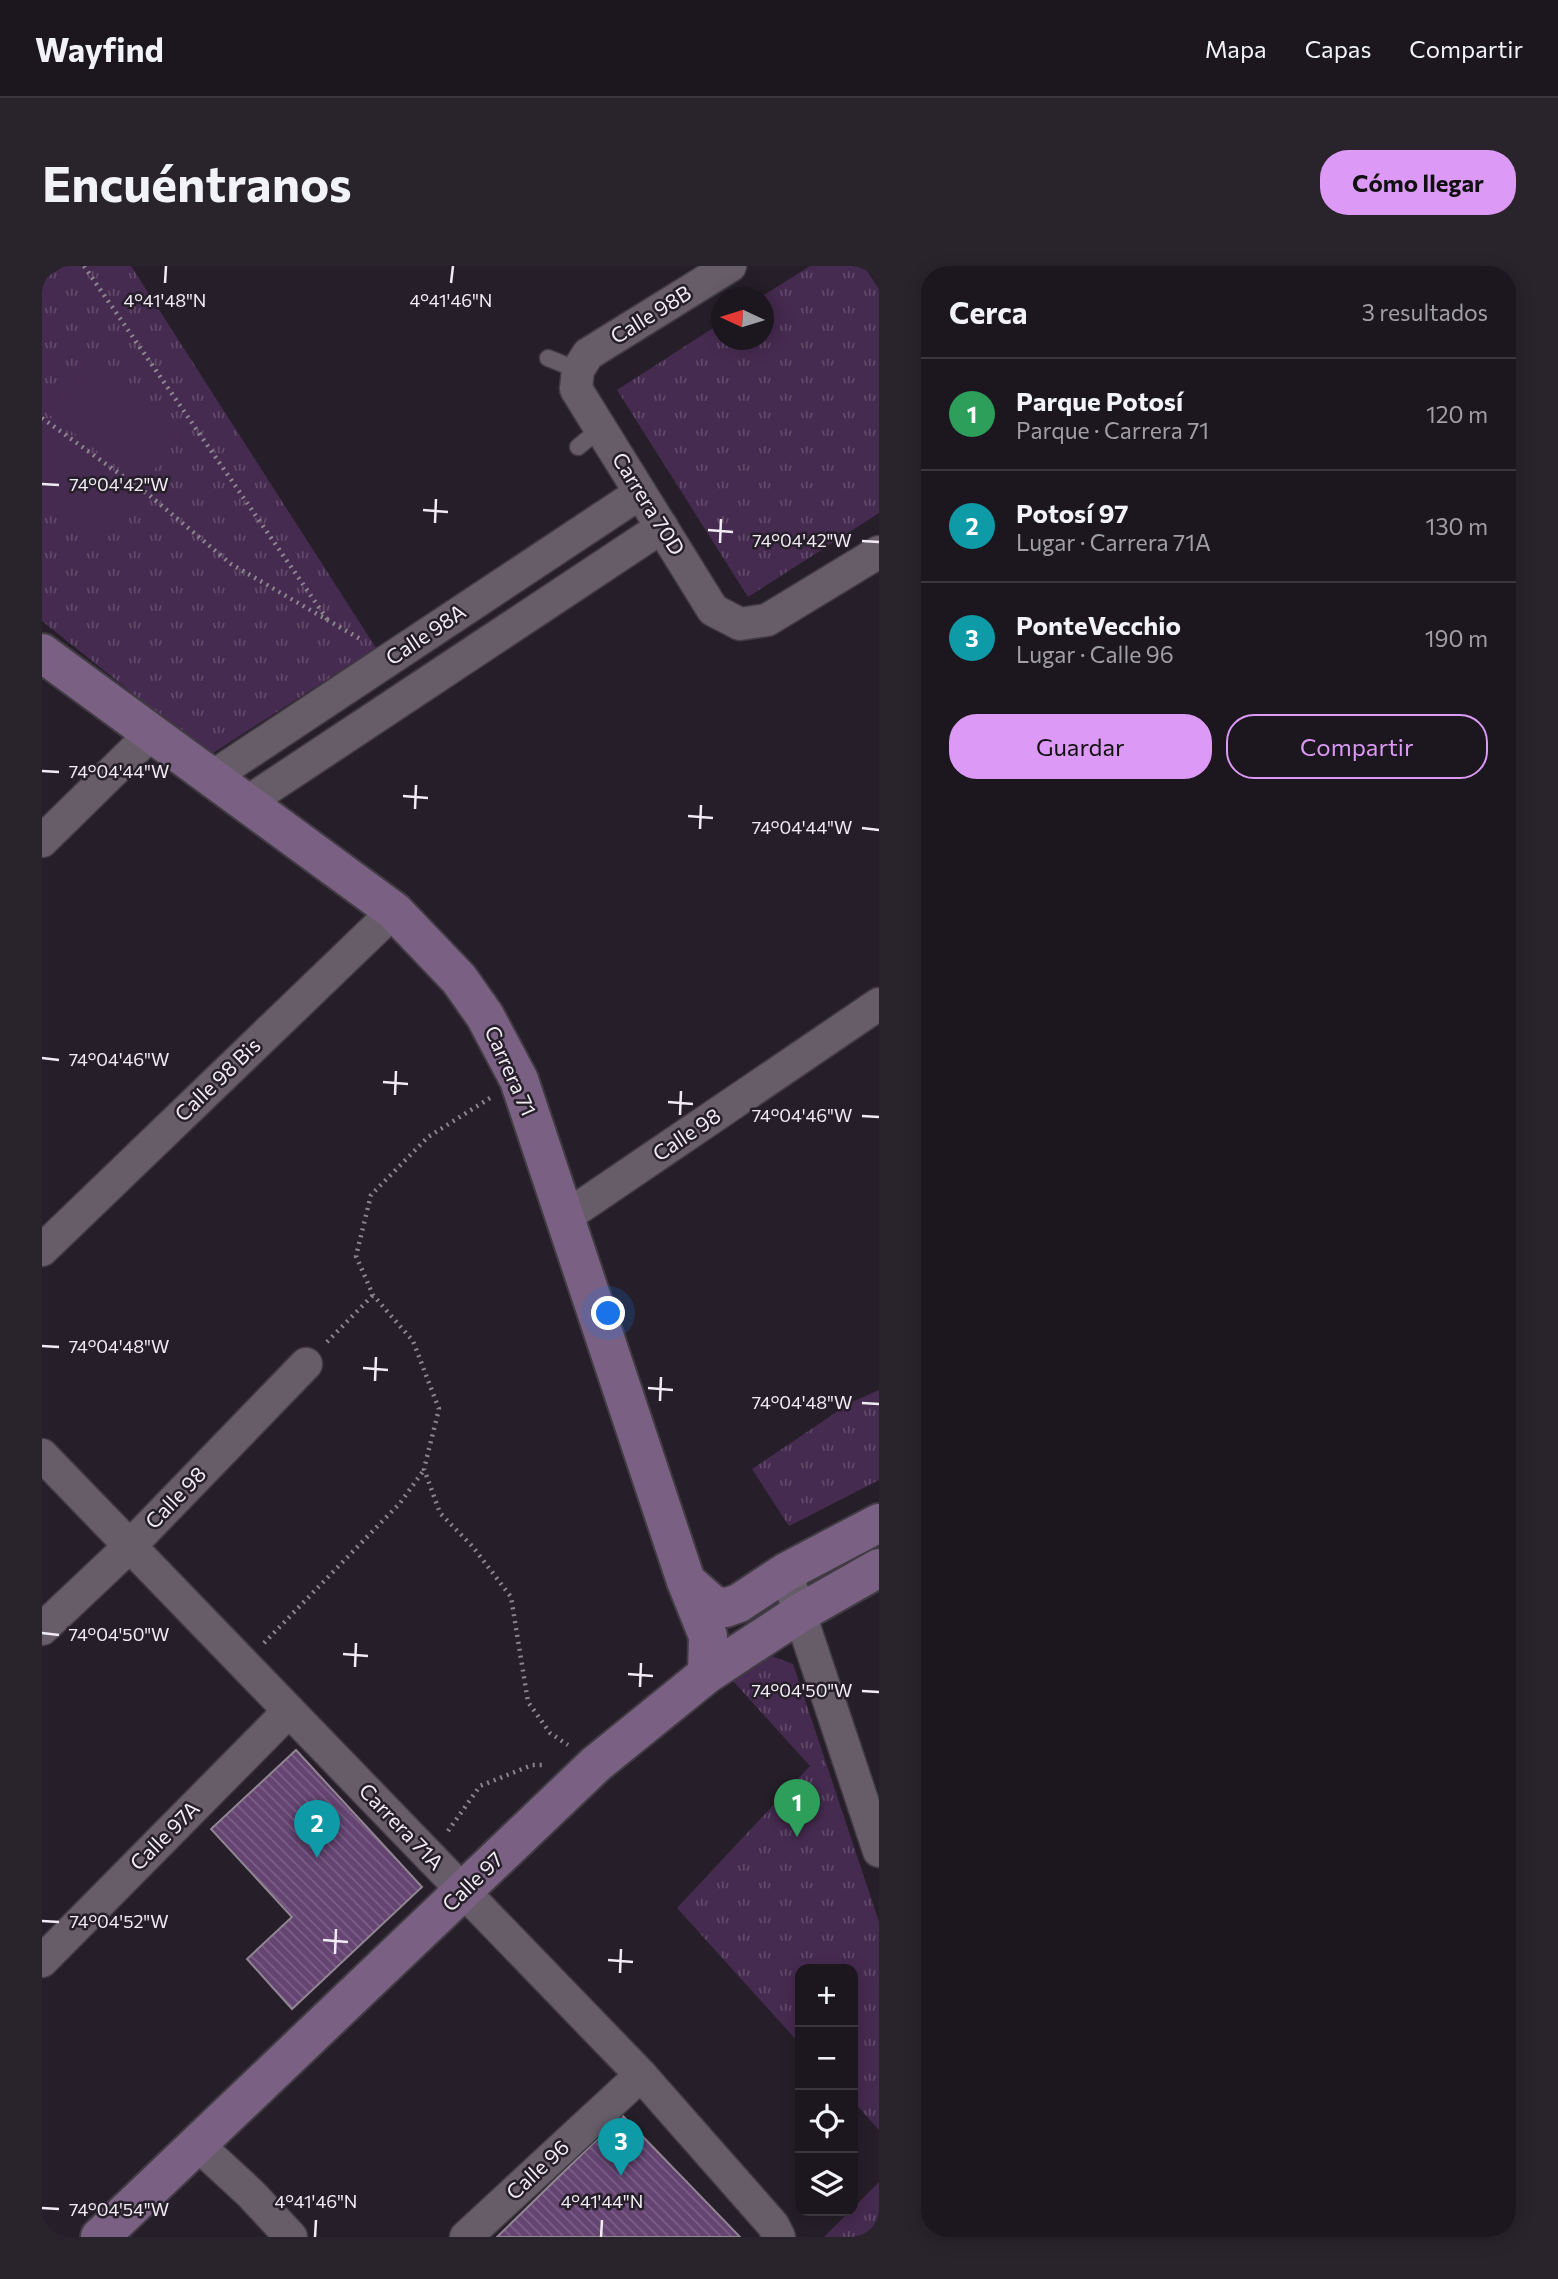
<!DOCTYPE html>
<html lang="es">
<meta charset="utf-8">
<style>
:root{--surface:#1c171f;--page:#29242c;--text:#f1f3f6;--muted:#a09fa4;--line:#3a363d;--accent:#dc99f5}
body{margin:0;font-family:Commissioner,sans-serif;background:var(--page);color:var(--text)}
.controls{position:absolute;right:21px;bottom:21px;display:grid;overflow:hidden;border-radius:14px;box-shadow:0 4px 18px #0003}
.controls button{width:63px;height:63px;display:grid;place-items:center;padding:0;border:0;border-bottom:2px solid var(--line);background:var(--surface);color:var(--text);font:35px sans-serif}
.compass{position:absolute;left:669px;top:21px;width:63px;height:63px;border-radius:50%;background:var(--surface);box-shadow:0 4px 18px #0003;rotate:274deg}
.you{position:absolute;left:567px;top:1048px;width:24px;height:24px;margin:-18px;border:5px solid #fff;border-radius:50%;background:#1a73e8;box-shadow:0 0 0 10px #1a73e833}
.badge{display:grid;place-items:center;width:46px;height:46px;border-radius:50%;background:var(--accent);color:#fff;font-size:23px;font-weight:700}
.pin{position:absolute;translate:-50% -58px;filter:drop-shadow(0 2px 4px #0008)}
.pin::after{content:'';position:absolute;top:37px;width:24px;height:21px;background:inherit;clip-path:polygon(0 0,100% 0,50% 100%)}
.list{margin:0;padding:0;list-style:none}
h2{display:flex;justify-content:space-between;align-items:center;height:91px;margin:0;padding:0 28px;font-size:30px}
h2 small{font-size:23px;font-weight:400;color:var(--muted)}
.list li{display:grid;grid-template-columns:46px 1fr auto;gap:21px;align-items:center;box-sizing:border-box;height:112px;padding:0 28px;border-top:2px solid var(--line)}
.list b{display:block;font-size:26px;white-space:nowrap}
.list p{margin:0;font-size:23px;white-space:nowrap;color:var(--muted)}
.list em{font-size:23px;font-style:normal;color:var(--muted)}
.actions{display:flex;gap:14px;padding:21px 28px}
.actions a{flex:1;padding:16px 0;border:2px solid var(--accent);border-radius:28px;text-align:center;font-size:24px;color:var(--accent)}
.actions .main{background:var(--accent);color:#111}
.icon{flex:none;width:38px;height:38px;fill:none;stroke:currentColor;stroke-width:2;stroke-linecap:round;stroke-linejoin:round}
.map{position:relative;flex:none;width:837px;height:1971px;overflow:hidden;border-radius:28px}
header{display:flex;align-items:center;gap:42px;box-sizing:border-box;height:98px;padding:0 35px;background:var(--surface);border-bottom:2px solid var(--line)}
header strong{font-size:33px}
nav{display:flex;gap:38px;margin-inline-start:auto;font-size:24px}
.intro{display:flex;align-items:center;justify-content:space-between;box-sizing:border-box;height:168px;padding:0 42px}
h1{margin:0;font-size:49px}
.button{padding:18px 32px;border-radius:28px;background:var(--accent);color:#111;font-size:24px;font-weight:700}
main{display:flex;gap:42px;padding:0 42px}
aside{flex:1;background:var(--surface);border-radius:28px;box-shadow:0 4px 18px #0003}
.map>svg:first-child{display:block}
.park{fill:url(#park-tufts)}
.pitch{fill:#462b50}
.building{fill:url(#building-back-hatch);stroke:#8f8692;stroke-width:2}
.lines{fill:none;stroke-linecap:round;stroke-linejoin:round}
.lane-casing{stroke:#413b43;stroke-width:19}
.street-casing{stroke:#413b43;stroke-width:35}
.secondary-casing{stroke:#413b43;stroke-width:42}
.path{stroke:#8b858d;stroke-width:4.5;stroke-dasharray:2 5;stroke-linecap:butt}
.lane{stroke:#665d69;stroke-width:16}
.street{stroke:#665d69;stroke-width:32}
.secondary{stroke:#7a6183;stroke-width:38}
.ticks{fill:none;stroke:#f1ecf3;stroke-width:2.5}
.labels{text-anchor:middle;stroke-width:5;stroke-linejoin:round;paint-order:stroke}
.street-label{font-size:21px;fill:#f1ecf3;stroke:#261f29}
.ticks-label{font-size:18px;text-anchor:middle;fill:#f1ecf3;stroke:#261f29;stroke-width:5;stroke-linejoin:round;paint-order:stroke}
</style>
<header>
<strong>Wayfind</strong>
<nav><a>Mapa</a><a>Capas</a><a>Compartir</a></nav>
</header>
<div class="intro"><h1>Encuéntranos</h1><a class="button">Cómo llegar</a></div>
<main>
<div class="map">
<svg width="837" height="1971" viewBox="0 0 837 1971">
<defs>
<pattern id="park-tufts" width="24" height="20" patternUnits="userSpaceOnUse" patternTransform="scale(1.75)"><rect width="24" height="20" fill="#462b50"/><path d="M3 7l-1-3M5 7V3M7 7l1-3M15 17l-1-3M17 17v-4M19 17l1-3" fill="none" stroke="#614a6a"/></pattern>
<pattern id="building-back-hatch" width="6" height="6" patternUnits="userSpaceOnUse" patternTransform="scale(1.75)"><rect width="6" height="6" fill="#654472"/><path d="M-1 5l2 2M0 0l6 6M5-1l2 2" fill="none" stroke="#7c5f87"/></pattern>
</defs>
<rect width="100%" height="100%" fill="#261f29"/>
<g class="park">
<path d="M22,0H89L334,382L168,489L0,355V14Z"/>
<path d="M768,0H822L837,23V247L706,331L575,124L679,57L680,74H722V32L719,31Z"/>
<path d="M837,1124V1214L747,1260L710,1203L808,1137Z"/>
<path d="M719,1386L751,1398L837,1656V1864L811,1835V1703H758V1778L635,1642L768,1500L691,1415Z"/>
<path d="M837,1916V1971H782L808,1945H811V1942Z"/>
</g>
<g class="pitch">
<path d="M44,94L140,166L101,219L5,147Z"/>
<path d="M0,158L96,228L59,280L0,236Z"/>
</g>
<g class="building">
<path d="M254,1484L380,1621L250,1743L205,1693L250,1651L169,1563Z"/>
<path d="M580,1849L698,1971H455Z"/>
</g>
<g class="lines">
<defs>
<g id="lane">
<path d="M506,92L536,104"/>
<path d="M536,181L559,162"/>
</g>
<g id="street">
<path d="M688,0L546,88L536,104L534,123L671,344L698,358L725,354L837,286"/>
<path d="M170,511L598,227"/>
<path d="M204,537L620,261"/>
<path d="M0,575L109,468"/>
<path d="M522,952L837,738"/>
<path d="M0,984L352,645"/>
<path d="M0,1189L599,1809L731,1959L737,1971"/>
<path d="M744,1306L837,1585"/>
<path d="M0,1363L88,1280L264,1098"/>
<path d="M0,1695L247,1445"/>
<path d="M156,1879L209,1928L249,1971"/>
<path d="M424,1971L599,1809"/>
</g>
<g id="secondary">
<path d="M0,387L352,645L417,713L443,750L477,814L644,1315L666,1370L665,1408"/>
<path d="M644,1315L670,1338L683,1342L697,1337L744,1306L837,1257"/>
<path d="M58,1971L554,1498L665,1408L758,1347L837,1302"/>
</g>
</defs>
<use href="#lane" class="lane-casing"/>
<use href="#street" class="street-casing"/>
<use href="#secondary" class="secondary-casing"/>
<g class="path">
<path d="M42,0L287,356"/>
<path d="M0,152L107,229L189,298L320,374"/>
<path d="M448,832L386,871L329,929L314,990L331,1029L371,1075L397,1143L382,1203L398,1247L431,1281L469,1331L486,1436L508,1467L526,1479"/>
<path d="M285,1076L331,1029"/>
<path d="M222,1377L358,1237L382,1204"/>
<path d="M406,1565L438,1520L490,1499H503"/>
</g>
<use href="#lane" class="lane"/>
<use href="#street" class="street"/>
<use href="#secondary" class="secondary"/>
</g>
<path class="ticks" d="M123,17L124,0M409,17L411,0M0,218L17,219M381,244L406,246M393,257L394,233M666,264L691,266M820,275L837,276M678,277L679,253M0,505L17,506M361,530L386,532M373,543L374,519M646,550L671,552M820,562L837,564M658,563L659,539M0,792L17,794M341,816L366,818M353,829L354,805M626,836L651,838M638,849L639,825M820,850L837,851M0,1080L17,1081M321,1102L346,1104M333,1115L334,1091M606,1122L631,1124M618,1135L619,1111M820,1137L837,1138M0,1367L17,1369M301,1388L326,1390M313,1401L314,1377M586,1408L611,1410M598,1421L599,1397M820,1425L837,1426M0,1655L17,1656M281,1674L306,1676M293,1688L294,1663M566,1694L591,1696M578,1707L579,1683M0,1942L17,1943M273,1971L274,1954M559,1971L560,1954"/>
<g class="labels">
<g class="street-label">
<text transform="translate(609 49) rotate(-32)" y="7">Calle 98B</text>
<text transform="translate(606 238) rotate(58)" y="7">Carrera 70D</text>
<text transform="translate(384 369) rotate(-34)" y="7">Calle 98A</text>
<text transform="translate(468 805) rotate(66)" y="7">Carrera 71</text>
<text transform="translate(176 814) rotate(-44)" y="7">Calle 98 Bis</text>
<text transform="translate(645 869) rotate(-34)" y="7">Calle 98</text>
<text transform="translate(134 1232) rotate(-46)" y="7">Calle 98</text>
<text transform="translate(359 1561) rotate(46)" y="7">Carrera 71A</text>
<text transform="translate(123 1570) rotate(-45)" y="7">Calle 97A</text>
<text transform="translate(431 1616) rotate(-44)" y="7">Calle 97</text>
<text transform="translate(496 1904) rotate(-43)" y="7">Calle 96</text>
</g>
</g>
<g class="ticks-label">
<text x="123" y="41">4°41'48"N</text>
<text x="409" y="41">4°41'46"N</text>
<text x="77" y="225">74°04'42"W</text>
<text x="760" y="281">74°04'42"W</text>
<text x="77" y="512">74°04'44"W</text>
<text x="760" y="568">74°04'44"W</text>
<text x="77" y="800">74°04'46"W</text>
<text x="760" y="856">74°04'46"W</text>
<text x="77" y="1087">74°04'48"W</text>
<text x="760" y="1143">74°04'48"W</text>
<text x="77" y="1375">74°04'50"W</text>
<text x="760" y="1431">74°04'50"W</text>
<text x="77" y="1662">74°04'52"W</text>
<text x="274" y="1942">4°41'46"N</text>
<text x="560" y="1942">4°41'44"N</text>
<text x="77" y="1950">74°04'54"W</text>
</g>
</svg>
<div class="controls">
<button>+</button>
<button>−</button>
<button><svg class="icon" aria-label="locate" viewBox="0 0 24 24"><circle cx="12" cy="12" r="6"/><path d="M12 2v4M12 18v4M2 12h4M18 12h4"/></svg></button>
<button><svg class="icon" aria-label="layers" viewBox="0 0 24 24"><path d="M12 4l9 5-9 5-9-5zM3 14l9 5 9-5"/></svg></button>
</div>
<svg class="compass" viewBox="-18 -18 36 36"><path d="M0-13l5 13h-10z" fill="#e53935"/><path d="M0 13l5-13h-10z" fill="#a09fa4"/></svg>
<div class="you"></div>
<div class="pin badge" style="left:755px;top:1571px;background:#2e9e5b">1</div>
<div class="pin badge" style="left:275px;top:1592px;background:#0f9aa8">2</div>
<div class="pin badge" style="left:579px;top:1910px;background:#0f9aa8">3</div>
</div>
<aside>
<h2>Cerca<small>3 resultados</small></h2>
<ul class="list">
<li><span class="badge" style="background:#2e9e5b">1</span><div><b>Parque Potosí</b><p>Parque · Carrera 71</p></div><em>120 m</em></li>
<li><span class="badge" style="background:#0f9aa8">2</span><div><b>Potosí 97</b><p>Lugar · Carrera 71A</p></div><em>130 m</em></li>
<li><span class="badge" style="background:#0f9aa8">3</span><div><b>PonteVecchio</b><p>Lugar · Calle 96</p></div><em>190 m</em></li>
</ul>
<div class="actions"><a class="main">Guardar</a><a>Compartir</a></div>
</aside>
</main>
